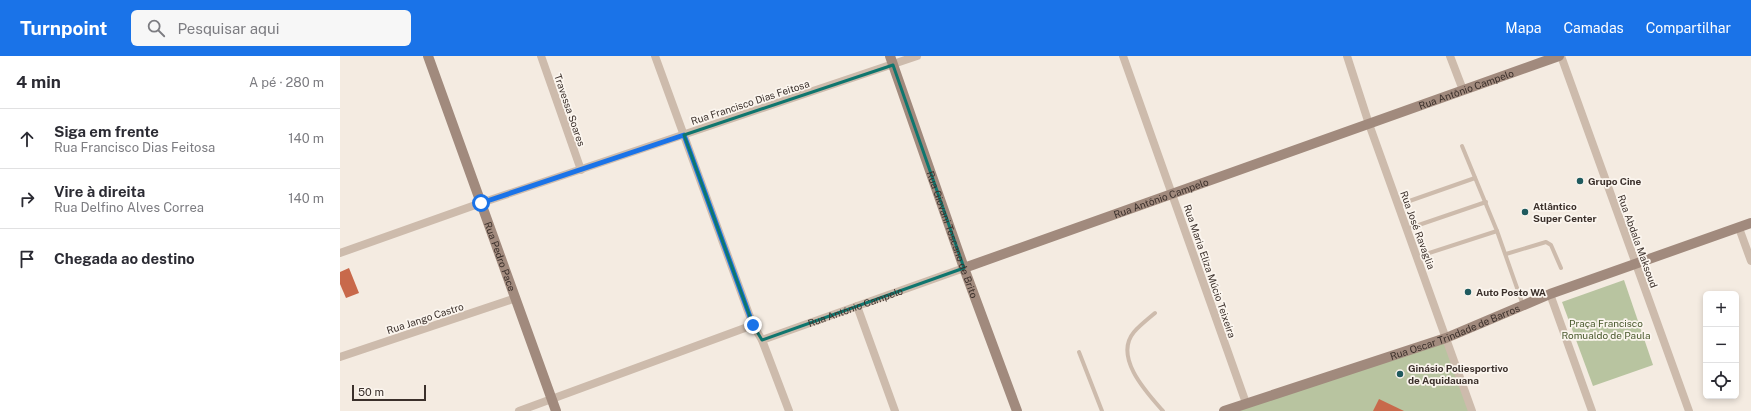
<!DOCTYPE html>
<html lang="pt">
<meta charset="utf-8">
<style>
:root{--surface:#fff;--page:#f7f7f7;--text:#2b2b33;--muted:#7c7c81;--line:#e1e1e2;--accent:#1a73e8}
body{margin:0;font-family:"Public Sans",sans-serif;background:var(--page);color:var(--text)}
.controls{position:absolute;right:12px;bottom:12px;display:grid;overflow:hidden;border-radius:6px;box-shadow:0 2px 6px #0003}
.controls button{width:36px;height:36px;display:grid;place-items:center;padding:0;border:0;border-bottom:1px solid var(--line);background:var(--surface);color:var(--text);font:20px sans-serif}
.scale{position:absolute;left:12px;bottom:10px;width:74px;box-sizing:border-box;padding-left:4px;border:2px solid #3b302b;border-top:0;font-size:11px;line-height:14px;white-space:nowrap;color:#3b302b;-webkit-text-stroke:3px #fbf5ee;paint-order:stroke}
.stop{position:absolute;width:12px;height:12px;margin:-9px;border:3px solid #1a73e8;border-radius:50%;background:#fff}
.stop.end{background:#1a73e8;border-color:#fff;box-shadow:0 1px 4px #0008}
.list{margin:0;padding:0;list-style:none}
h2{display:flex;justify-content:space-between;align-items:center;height:52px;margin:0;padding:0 16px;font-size:17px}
h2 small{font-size:13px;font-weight:400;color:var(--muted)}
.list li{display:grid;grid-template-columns:26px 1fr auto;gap:12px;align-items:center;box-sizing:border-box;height:60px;padding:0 16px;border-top:1px solid var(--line)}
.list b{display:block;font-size:15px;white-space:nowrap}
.list p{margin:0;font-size:13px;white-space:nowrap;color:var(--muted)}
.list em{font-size:13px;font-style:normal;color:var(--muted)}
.icon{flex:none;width:22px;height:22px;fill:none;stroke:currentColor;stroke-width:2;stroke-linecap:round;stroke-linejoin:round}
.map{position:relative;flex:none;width:1411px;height:355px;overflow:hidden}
header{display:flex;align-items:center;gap:24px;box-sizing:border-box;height:56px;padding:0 20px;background:var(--accent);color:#fff}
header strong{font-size:19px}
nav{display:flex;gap:22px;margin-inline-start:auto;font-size:14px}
.search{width:280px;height:36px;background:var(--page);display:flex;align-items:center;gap:10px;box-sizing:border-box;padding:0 14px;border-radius:6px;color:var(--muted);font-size:15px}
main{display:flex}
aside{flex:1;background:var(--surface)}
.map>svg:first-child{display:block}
.green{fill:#b8c4a0}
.building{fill:#c8694b}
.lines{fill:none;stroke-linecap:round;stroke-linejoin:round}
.lane{stroke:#cdbbac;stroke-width:4}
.street{stroke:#cdbbac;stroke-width:8}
.secondary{stroke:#a18a7d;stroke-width:10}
.route{stroke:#1a73e8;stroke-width:5}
.marked{fill:none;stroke:#0f766e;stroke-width:3;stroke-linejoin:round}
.poi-dot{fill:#1f5a5e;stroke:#fbf5ee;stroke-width:1.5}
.labels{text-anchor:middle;stroke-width:3.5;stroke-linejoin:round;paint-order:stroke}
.street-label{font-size:10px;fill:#3b302b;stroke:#fbf5ee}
.poi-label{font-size:10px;font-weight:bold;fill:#3b302b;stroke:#fbf5ee;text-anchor:start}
.park-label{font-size:10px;fill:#4a5a2e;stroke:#fbf5ee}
</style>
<header>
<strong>Turnpoint</strong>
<div class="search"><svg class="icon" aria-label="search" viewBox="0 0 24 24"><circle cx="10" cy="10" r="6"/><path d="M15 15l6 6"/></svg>Pesquisar aqui</div>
<nav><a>Mapa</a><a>Camadas</a><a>Compartilhar</a></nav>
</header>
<main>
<aside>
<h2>4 min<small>A pé · 280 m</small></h2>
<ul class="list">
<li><svg class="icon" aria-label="ahead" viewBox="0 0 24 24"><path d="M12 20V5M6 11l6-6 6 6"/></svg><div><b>Siga em frente</b><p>Rua Francisco Dias Feitosa</p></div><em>140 m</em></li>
<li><svg class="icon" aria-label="right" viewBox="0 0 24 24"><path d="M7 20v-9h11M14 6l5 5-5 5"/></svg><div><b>Vire à direita</b><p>Rua Delfino Alves Correa</p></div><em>140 m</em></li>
<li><svg class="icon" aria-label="arrive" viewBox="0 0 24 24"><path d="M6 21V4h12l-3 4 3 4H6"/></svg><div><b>Chegada ao destino</b></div></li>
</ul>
</aside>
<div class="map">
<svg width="1411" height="355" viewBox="0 0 1411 355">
<rect width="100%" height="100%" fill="#f4ebe1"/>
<g class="green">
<path d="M1284,224L1313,309L1253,330L1222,246Z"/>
<path d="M1106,282L1131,355H898Z"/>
</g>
<g class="building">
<path d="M9,212L19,237L6,242L0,228V216Z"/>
<path d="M1039,343L1064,355H1033Z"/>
</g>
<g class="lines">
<g class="lane">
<path d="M1122,90L1157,175"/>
<path d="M1058,149L1135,122"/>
<path d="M1067,173L1146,146"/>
<path d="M1166,198L1206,186L1211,189L1221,212"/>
<path d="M1077,201L1157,175L1183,249"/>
<path d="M815,257C808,263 800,269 794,276C773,301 807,337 823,355"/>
<path d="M739,296L762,355"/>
</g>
<g class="street">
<path d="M201,0L241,114"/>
<path d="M315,0L413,269L422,284L449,355"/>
<path d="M783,0L906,347"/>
<path d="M1007,0L1029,68L1132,355"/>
<path d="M1110,0L1123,34"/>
<path d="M1221,0L1349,355"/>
<path d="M1399,172L1411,205"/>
<path d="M0,197L141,147L577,0"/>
<path d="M1210,238L1252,355"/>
<path d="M517,250L555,355"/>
<path id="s1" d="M422,284L624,212"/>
<path d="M0,301L176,242"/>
<path d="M179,355L413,269"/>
</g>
<g class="secondary">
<path id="s2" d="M88,0L216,355"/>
<path id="s3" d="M550,0L624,212L677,355"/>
<path id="s4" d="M624,212L1219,0"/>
<path id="s5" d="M884,355L1106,282L1210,238L1411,167"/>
</g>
</g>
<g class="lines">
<path class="route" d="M141,147L344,79L413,269"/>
</g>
<path class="marked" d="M553,9L624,212L422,284L413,269L344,79Z"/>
<g class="poi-dot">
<circle cx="1240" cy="125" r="4"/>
<circle cx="1185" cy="156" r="4"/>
<circle cx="1128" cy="236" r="4"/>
<circle cx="1060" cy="318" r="4"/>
</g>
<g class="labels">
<g class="street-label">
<text dy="4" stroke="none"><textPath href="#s4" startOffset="533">Rua Antônio Campelo</textPath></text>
<text transform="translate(410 46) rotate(-18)" y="4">Rua Francisco Dias Feitosa</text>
<text transform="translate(230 54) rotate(71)" y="4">Travessa Soares</text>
<text dy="4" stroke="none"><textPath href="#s4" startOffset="209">Rua Antônio Campelo</textPath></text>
<text transform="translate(1078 174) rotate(70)" y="4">Rua José Ravaglia</text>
<text dy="4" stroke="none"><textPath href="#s3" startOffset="189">Rua Giovani Toscano de Brito</textPath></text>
<text transform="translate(1298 185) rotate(70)" y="4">Rua Abdala Maksoud</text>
<text dy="4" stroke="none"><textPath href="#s2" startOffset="213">Rua Pedro Pace</textPath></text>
<text transform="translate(870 215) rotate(71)" y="4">Rua Maria Eliza Múcio Teixeira</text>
<text dy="4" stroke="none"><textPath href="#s1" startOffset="99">Rua Antônio Campelo</textPath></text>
<text transform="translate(85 262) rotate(-18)" y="4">Rua Jango Castro</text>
<text dy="4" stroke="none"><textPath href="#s5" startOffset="244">Rua Oscar Trindade de Barros</textPath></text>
</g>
<g class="poi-label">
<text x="1248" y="129">Grupo Cine</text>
<text x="1193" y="154">Atlântico<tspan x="1193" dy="12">Super Center</tspan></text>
<text x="1136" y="240">Auto Posto WA</text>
<text x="1068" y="316">Ginásio Poliesportivo<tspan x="1068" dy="12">de Aquidauana</tspan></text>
</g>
<g class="park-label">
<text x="1266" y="271">Praça Francisco<tspan x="1266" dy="12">Romualdo de Paula</tspan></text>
</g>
</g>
</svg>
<div class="controls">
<button>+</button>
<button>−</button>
<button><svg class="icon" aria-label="locate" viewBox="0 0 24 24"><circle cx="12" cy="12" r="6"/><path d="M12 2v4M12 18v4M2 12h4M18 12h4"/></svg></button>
</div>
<div class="scale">50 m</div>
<div class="stop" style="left:141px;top:147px"></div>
<div class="stop end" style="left:413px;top:269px"></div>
</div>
</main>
